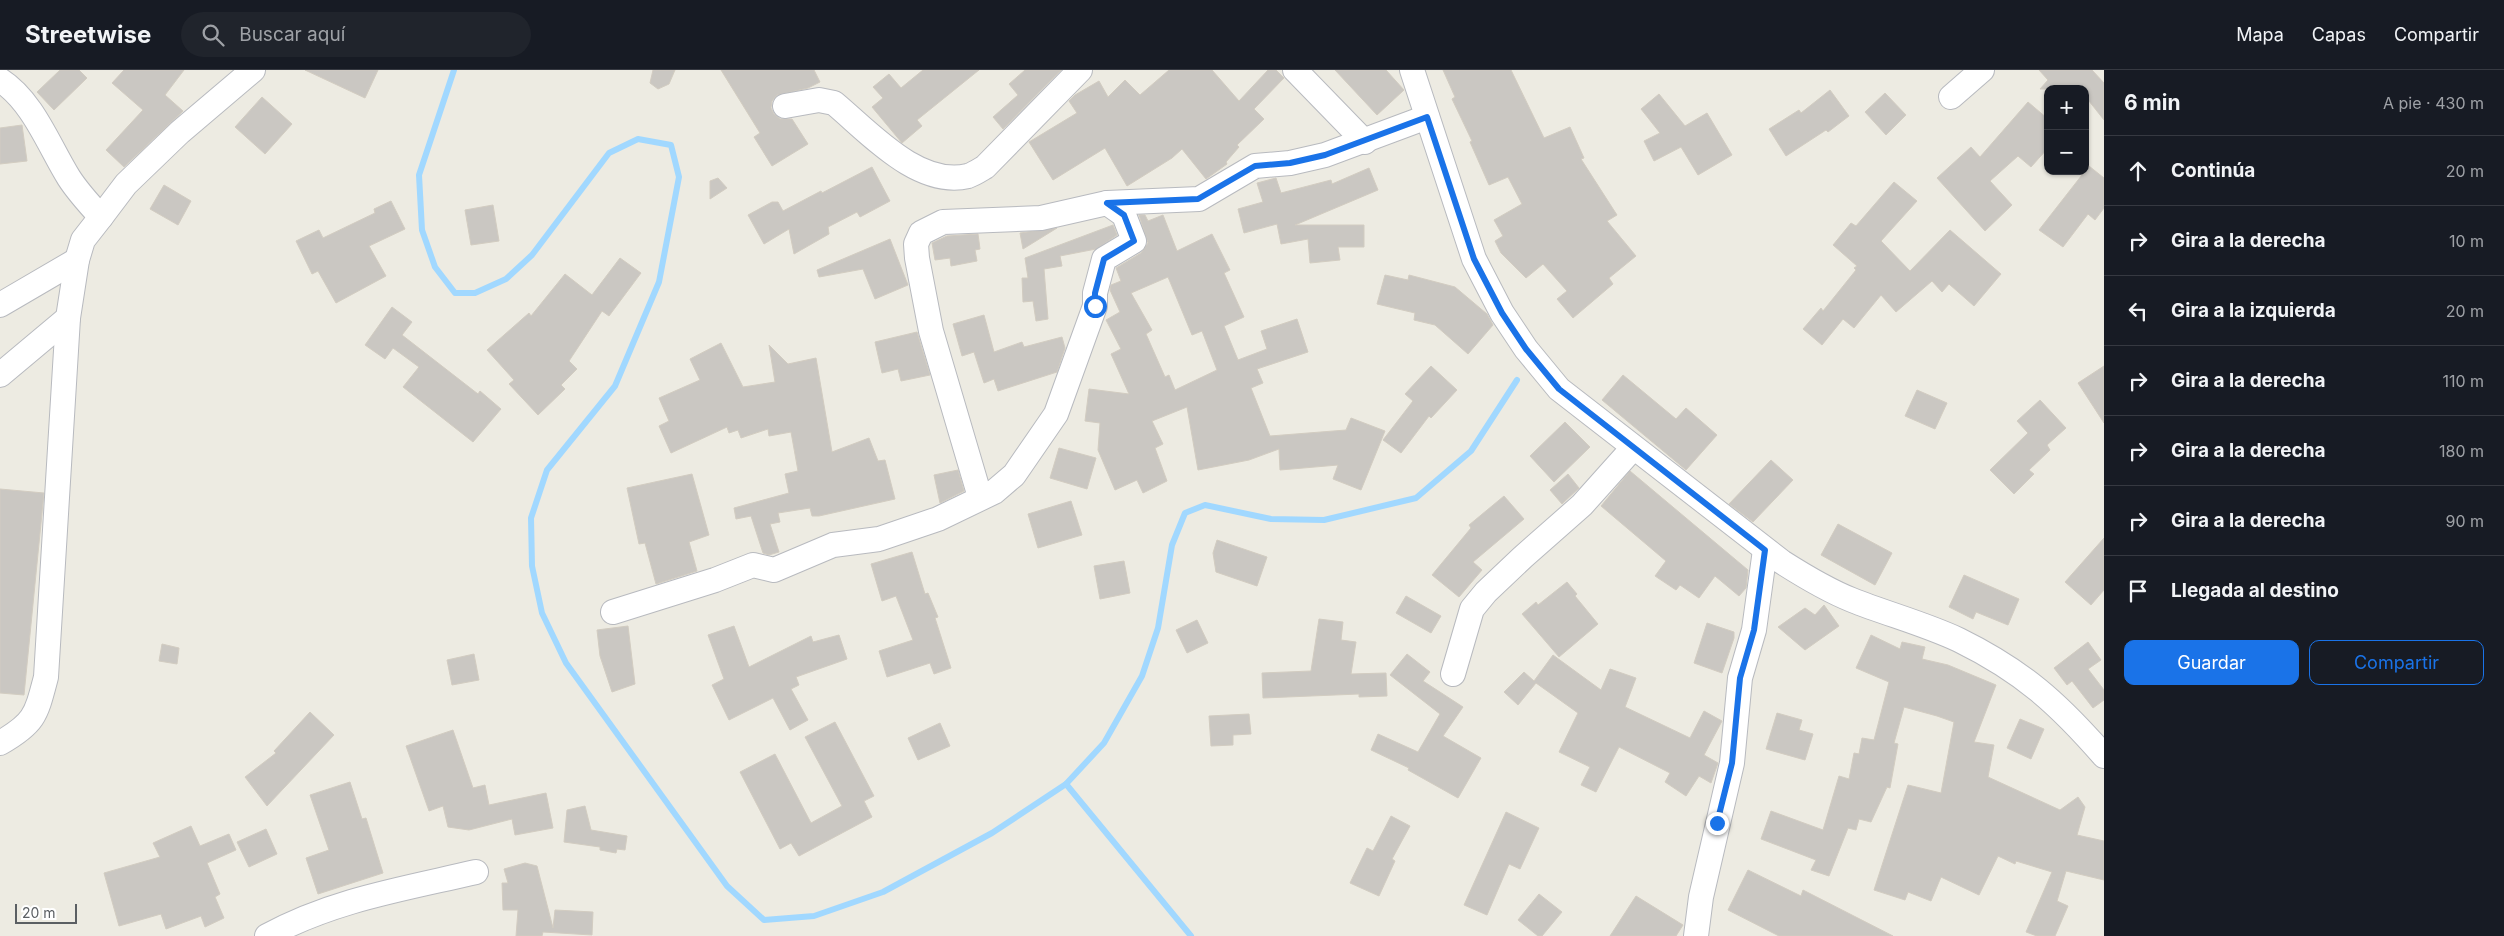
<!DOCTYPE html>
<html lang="es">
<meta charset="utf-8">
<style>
:root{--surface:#171b24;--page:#20242c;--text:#f1f3f6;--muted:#9ea1a6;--line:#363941;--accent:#1a73e8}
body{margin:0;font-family:Inter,sans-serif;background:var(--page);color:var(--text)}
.controls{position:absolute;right:15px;top:15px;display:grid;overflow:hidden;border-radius:10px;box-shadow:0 1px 4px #0004}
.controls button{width:45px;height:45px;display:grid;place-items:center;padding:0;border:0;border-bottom:1px solid var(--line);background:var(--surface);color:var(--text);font:25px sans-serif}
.scale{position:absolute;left:15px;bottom:12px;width:62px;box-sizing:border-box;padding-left:5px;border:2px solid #5b5f63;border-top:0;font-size:14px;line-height:18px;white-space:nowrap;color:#5b5f63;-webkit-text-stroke:4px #fff;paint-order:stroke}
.stop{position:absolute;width:15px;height:15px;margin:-11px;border:4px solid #1a73e8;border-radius:50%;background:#fff}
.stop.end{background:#1a73e8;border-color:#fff;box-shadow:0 1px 5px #0008}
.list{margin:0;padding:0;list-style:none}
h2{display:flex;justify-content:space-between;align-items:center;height:65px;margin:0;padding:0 20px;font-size:21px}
h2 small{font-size:16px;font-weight:400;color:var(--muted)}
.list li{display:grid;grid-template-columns:32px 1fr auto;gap:15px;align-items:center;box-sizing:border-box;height:70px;padding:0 20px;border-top:1px solid var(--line)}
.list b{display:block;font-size:19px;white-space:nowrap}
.list em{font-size:16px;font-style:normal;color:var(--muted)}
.actions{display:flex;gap:10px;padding:15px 20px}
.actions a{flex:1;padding:11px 0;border:1px solid var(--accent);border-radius:10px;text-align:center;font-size:18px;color:var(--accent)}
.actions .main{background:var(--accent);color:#fff}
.icon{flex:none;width:28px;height:28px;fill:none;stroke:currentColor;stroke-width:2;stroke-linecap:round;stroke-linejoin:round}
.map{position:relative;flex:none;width:2104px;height:866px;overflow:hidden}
header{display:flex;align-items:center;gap:30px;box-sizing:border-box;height:70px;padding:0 25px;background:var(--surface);border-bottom:1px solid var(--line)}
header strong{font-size:24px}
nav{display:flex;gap:28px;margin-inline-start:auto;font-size:18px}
.search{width:350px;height:45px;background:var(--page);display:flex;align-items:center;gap:12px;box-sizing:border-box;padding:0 18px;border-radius:28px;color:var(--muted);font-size:19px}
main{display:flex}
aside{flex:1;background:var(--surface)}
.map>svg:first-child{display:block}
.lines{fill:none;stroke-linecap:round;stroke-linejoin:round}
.stream{stroke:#a1d8ff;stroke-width:6}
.building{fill:#cac7c2;stroke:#d2ccc1;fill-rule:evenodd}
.minor-casing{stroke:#b8babf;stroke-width:26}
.minor{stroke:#fff;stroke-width:24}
.route{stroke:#1a73e8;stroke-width:6}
</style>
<header>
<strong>Streetwise</strong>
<div class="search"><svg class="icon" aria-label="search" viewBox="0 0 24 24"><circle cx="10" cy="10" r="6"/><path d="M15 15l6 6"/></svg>Buscar aquí</div>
<nav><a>Mapa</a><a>Capas</a><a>Compartir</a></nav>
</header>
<main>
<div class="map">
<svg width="2104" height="866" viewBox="0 0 2104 866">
<rect width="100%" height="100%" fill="#edebe2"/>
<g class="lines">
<g class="stream">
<path d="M454,0L419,105L422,160L435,197L455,223H475L506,209L532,185L609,83L638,69L671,75L679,107L659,212L615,316L547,400L531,448L532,496L542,543L566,593L727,816L764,850L814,846L883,822L992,763L1066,714L1104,673L1142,606L1158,558L1172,475L1185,443L1205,435L1271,449L1324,450L1416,428L1471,381L1517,310"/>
<path d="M1066,714L1191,866"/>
</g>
</g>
<g class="building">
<path d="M60,0H79L87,8L54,40L37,22Z"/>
<path d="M124,0H184L165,25L183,41L124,97L106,80L143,40L112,13Z"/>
<path d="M305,0H378L365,28Z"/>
<path d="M653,0H675L669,14L658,19L650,13Z"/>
<path d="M721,0H814L820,12L808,18L777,25L772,31L771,38L774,44L780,49H792L808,74L772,96L754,67L760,63Z"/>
<path d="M923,0H979L917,50L922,56L902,73L872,37L883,28L873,17L889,4L901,18Z"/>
<path d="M1025,0H1061L1003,59L993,47L1018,25L1009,14Z"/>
<path d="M1169,0H1212L1239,31L1268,0H1276L1284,8L1254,39L1264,49L1237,75L1239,77L1226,92L1227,94L1206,109L1182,79L1172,88L1127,116L1105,78L1053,110L1029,72L1077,43L1069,31L1075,25L1099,11L1108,27L1125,10L1140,25Z"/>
<path d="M1335,0H1386L1404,20L1377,45Z"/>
<path d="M1443,0H1511L1544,68L1570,57L1584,88L1581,89L1617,145L1607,151L1636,186L1609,208L1613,214L1573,248L1557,229L1567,221L1543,194L1526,208L1501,183L1495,171L1503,166L1494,150L1522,134L1508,107L1489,115L1470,72L1472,71L1452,29L1455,27Z"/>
<path d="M2039,0H2092L2104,13V50L2085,26V19H2040L2048,10Z"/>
<path d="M1830,20L1849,46L1828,62L1826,60L1786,86L1769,59L1799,40L1801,43Z"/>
<path d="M1885,23L1906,45L1886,65L1865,42Z"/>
<path d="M1659,24L1685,56L1707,43L1732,85L1698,105L1681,77L1654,91L1644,71L1660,63L1641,39Z"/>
<path d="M262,27L292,54L265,84L235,57Z"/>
<path d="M2028,32L2048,49V78L2031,97L2018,86L1990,111L2012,135L1985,161L1937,108L1971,77L1980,87Z"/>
<path d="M22,55L27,91L0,94V58Z"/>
<path d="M2089,96L2104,108V138L2095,150L2088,144L2063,177L2039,160Z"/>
<path d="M872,97L890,131L860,147L857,142L828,157L829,164L794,184L789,159L764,174L748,145L772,132H778L783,141L821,121L822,123Z"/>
<path d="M1369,98L1378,120L1295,155H1364V177H1338L1340,190L1310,193L1308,169L1281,174L1277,154L1244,163L1238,139L1263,132L1257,113L1276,108L1281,123L1331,110L1332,114Z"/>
<path d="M718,108L727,118L710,129V111Z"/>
<path d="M1894,112L1917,131L1881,171L1910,201L1950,160L2001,204L1974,236L1949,214L1942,222L1932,211L1896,242L1881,225L1854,258L1843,249L1822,275L1803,259L1821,238L1823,241L1856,200L1854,198L1857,196L1833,175L1851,153L1856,156Z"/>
<path d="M164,115L191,131L178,155L150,139Z"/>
<path d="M391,131L405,159L369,176L386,206L336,233L318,201L312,204L296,171L319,160L323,168L375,143L374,139Z"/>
<path d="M493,135L499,171L471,175L465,140Z"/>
<path d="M1139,145H1145L1148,151L1163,145L1177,181L1212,164L1230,200L1224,203L1244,247L1224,256L1238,290L1267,279L1261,261L1297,249L1308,282L1257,299L1263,313L1251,318L1270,366L1346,360L1351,348L1385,361L1361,420L1333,409L1338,395L1280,400L1279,379L1249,390L1198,400L1187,337L1152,351L1163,374L1155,378L1167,411L1143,423L1137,410L1115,420L1098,380L1100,353L1085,351L1089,319L1129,324L1111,284L1121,279L1106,250L1120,242L1110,220L1111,215L1121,211L1116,198L1141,183L1148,173ZM1168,207L1192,265L1202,261L1217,300L1175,320L1169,305L1165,307L1146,264L1152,260L1131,223Z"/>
<path d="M1113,155L1117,165L1096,179L1060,186L1062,196L1044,199L1048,249L1036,251L1033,231L1023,232L1022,208H1028L1025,188Z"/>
<path d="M1057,158L1023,179L1020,163Z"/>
<path d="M978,164L980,179L975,180L977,191L951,196L950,188L935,190L932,173L947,166Z"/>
<path d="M890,169L908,215L875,229L863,199L819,207L817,200Z"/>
<path d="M620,188L641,203L609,246L602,241L569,291L577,299L561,315L565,319L538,345L509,314L514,310L487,280L529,243L531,246L565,204L592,225Z"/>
<path d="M1385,205L1408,210L1409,205L1455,217L1487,244L1493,255L1468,284L1435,255L1414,250L1415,243L1377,234Z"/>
<path d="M392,237L412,252L402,265L478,324L480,321L501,339L473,372L403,317L419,297L393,278L385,289L365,275Z"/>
<path d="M984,245L994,282L1022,272L1024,277L1062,267L1065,278L1057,302L998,321L994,309L984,313L974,282L962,286L953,254Z"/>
<path d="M917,262L930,305L901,311L898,299L882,303L875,272Z"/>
<path d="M721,273L743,317L775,312L769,275L788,294L816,288L832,382L869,368L878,391L885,390L895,429L819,446H812L810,438L778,443L780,452L770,454L779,482L769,485L763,483L751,446L736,449L734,438L789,423L785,404L798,401L791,362L769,366L768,359L741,368L738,360L729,363L727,357L671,383L659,356L669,351L659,328L700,310L690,289Z"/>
<path d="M1431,296L1457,320L1431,348L1429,346L1401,383L1383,370L1413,331L1405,324Z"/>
<path d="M2104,296V353L2078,313Z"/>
<path d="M1623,305L1676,349L1686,338L1717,365L1686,400L1602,330Z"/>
<path d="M1917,320L1947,333L1935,359L1905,346Z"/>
<path d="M2040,330L2066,358L2047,375L2050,380L2029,400L2034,404L2014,424L1990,400L2028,363L2017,351Z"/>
<path d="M1565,352L1590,377L1554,412L1530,386Z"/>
<path d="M1059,378L1096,388L1087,419L1050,408Z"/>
<path d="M1771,390L1793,410L1753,452L1729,434Z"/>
<path d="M958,400L964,421L940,433L934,405Z"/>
<path d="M1630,401L1748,500L1746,518L1739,526L1715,506L1699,528L1680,515L1676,520L1655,506L1666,491L1601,436Z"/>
<path d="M692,404L709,465L689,472L697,501L656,514L645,473L639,474L627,418Z"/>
<path d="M1568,404L1579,418L1562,434L1550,420Z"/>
<path d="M0,419L44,423L24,625L0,623Z"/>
<path d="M1504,426L1524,449L1473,492L1482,500L1459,527L1432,505L1471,458L1469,455Z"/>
<path d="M1071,431L1082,465L1038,478L1028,444Z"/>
<path d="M1838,454L1892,483L1875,515L1821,485Z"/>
<path d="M2104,468V520L2091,535L2065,512Z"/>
<path d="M1217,470L1267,487L1257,516L1216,502L1213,483Z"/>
<path d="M912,482L925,524L928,523L938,547L935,548L951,598L934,604L930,593L887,607L879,581L913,570L896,526L882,531L871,494Z"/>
<path d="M1124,491L1130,523L1100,529L1094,496Z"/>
<path d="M1964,505L2019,529L2008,555L1976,542L1973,549L1949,537Z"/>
<path d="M1567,512L1577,524L1575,526L1598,554L1559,587L1522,544L1536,532L1538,535Z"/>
<path d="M1406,526L1441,546L1431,563L1396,543Z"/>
<path d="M1824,535L1839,556L1805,580L1778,557L1805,538L1815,545Z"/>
<path d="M1319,549L1343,552L1341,570L1356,572L1351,604L1386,603L1387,626L1359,627V624L1263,628L1262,603L1311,601Z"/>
<path d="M1197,550L1208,573L1187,583L1176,560Z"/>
<path d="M1707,553L1734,562V568L1722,603L1694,593Z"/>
<path d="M628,556L635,614L612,622L600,586L597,560Z"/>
<path d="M734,556L749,597L811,566L813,572L839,565L847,589L796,607L799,615L791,619L808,650L790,660L773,628L729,650L712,615L724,609L708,565Z"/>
<path d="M1871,565L1900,579L1902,572L1925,577L1922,589L1948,595L1996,615L1974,672L1994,675L1988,707L2060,740L2078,727L2085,737L2077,765L2104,771V810L2066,801L2057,831L2068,836L2055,866H2037L2026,862L2052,802L2016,791L2015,794L1998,786L1979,825L1941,807L1931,831L1908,822L1905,830L1874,820L1908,715L1941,723L1954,652L1937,646L1904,637L1894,673L1898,674L1890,718L1887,717L1871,752L1859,749L1856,760L1848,758L1829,806L1811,800L1816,790L1761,769L1771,741L1823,760L1839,706L1849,709L1854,683L1859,684L1862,668L1874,670L1889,612L1856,598Z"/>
<path d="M2088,572L2101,590L2088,599L2104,620V630L2093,638L2072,611L2067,615L2054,598Z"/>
<path d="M162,574L179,578L177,594L159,591Z"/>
<path d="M474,584L479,610L452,615L447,590Z"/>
<path d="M1407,584L1430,602L1423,611L1463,637L1443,666L1481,688L1458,728L1408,700L1409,698L1371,680L1378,664L1418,682L1440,644L1390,605Z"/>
<path d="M1553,585L1601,620L1610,599L1636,608L1625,637L1690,668L1704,641L1722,651L1704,685L1718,693L1711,713L1699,706L1686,726L1665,712L1670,703L1619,677L1596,722L1581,715L1590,697L1559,682L1578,643L1536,613L1518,635L1504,622L1524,602L1534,611Z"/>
<path d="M310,642L334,665L267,736L245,707L276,683L274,681Z"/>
<path d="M1777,643L1802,650L1799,660L1813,664L1805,690L1766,679Z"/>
<path d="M1249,644L1251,664L1233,665V675L1211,676L1209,646Z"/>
<path d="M2020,649L2044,659L2031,689L2007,678Z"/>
<path d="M835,652L874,726L864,731L872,747L799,786L791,773L780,779L740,702L775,684L811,753L842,736L805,667Z"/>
<path d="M940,653L950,676L918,690L908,668Z"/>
<path d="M453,660L473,718L485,715L489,735L546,723L553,758L515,765L512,749L469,760L448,757L443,736L429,741L406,676Z"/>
<path d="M350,712L362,749L366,748L383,803L318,824L306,788L329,780L310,725Z"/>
<path d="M585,736L591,760L627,766L625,780L617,779L616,783L600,780V777L564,772L567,740Z"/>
<path d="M1506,742L1539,758L1520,799L1509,794L1487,845L1464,835Z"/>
<path d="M1391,746L1410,756L1392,789L1395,791L1379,826L1350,813L1367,778L1373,781Z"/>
<path d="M191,756L200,776L229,764L236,780L207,793L220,824L215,827L224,848L205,857L201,846L166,859L161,844L119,856L104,803L160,787L153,773Z"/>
<path d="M266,759L277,784L249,797L237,772Z"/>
<path d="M525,793L537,796L553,858L555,840L593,842L592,865L543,862L542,866H516L518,840H503L502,813H508L504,799Z"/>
<path d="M1748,800L1801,826L1803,820L1893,866H1779L1728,840Z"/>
<path d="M1539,824L1562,842L1542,866H1538L1518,850Z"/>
<path d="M1636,826L1683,855L1676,866H1610Z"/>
</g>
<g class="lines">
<defs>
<g id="minor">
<path d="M1295,0L1365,72"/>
<path d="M1412,0L1474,189L1502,243L1526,279L1559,319L1782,492C1804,506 1827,520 1852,530C1887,544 1925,554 1959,570C2022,601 2058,633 2104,686"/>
<path d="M0,10C33,31 49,76 69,108C78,122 89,134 101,147"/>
<path d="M1951,27L1982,0"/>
<path d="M785,36L819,30L834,33C869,62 918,118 968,106C974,104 980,100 985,97L1080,0"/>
<path d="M0,235L77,190"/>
<path d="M0,305L68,248"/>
<path d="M980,427L931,261L917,188L916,174L921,163L943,152L1041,148L1107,133L1199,129L1255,96L1290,93L1325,85L1427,47"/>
<path d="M613,542L715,510L753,495L774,500L833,475L879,469L938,449L994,422L1014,405L1056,344L1095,236V223L1104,189L1134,171L1124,145L1107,133"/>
<path d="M1453,604L1472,539L1486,522L1523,487L1582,435L1633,378"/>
<path d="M0,673C35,653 36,645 46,607L68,248L77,190L83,170L101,147L126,114L180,62L253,0"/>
<path d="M267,866C333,830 403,819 476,802"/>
<path d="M1696,866L1701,827L1732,693L1740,608L1754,560L1765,480"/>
</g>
</defs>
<use href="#minor" class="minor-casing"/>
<use href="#minor" class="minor"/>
</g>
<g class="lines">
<path class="route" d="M1095,236V223L1104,189L1134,171L1124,145L1107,133L1198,129L1255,96L1290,93L1325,85L1427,47L1474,189L1502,243L1526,279L1559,319L1765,480L1754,560L1740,608L1732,693L1717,753"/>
</g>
</svg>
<div class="controls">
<button>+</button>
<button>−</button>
</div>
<div class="scale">20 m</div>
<div class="stop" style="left:1095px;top:236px"></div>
<div class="stop end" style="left:1717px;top:753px"></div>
</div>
<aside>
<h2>6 min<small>A pie · 430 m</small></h2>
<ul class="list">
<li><svg class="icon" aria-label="ahead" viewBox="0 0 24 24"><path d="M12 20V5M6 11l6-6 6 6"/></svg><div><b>Continúa</b></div><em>20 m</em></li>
<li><svg class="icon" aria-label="right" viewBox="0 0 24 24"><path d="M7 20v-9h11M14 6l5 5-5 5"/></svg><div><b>Gira a la derecha</b></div><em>10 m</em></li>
<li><svg class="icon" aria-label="left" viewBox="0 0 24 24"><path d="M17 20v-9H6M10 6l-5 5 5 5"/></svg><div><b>Gira a la izquierda</b></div><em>20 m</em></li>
<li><svg class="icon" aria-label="right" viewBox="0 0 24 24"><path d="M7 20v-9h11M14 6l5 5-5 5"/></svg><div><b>Gira a la derecha</b></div><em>110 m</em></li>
<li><svg class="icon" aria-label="right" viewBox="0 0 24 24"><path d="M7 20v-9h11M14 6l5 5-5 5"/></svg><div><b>Gira a la derecha</b></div><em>180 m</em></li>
<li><svg class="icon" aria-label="right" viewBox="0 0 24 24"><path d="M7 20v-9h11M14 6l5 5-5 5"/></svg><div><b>Gira a la derecha</b></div><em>90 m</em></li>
<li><svg class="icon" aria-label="arrive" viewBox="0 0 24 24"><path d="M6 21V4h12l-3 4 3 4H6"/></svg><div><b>Llegada al destino</b></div></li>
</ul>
<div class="actions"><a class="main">Guardar</a><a>Compartir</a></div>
</aside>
</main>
